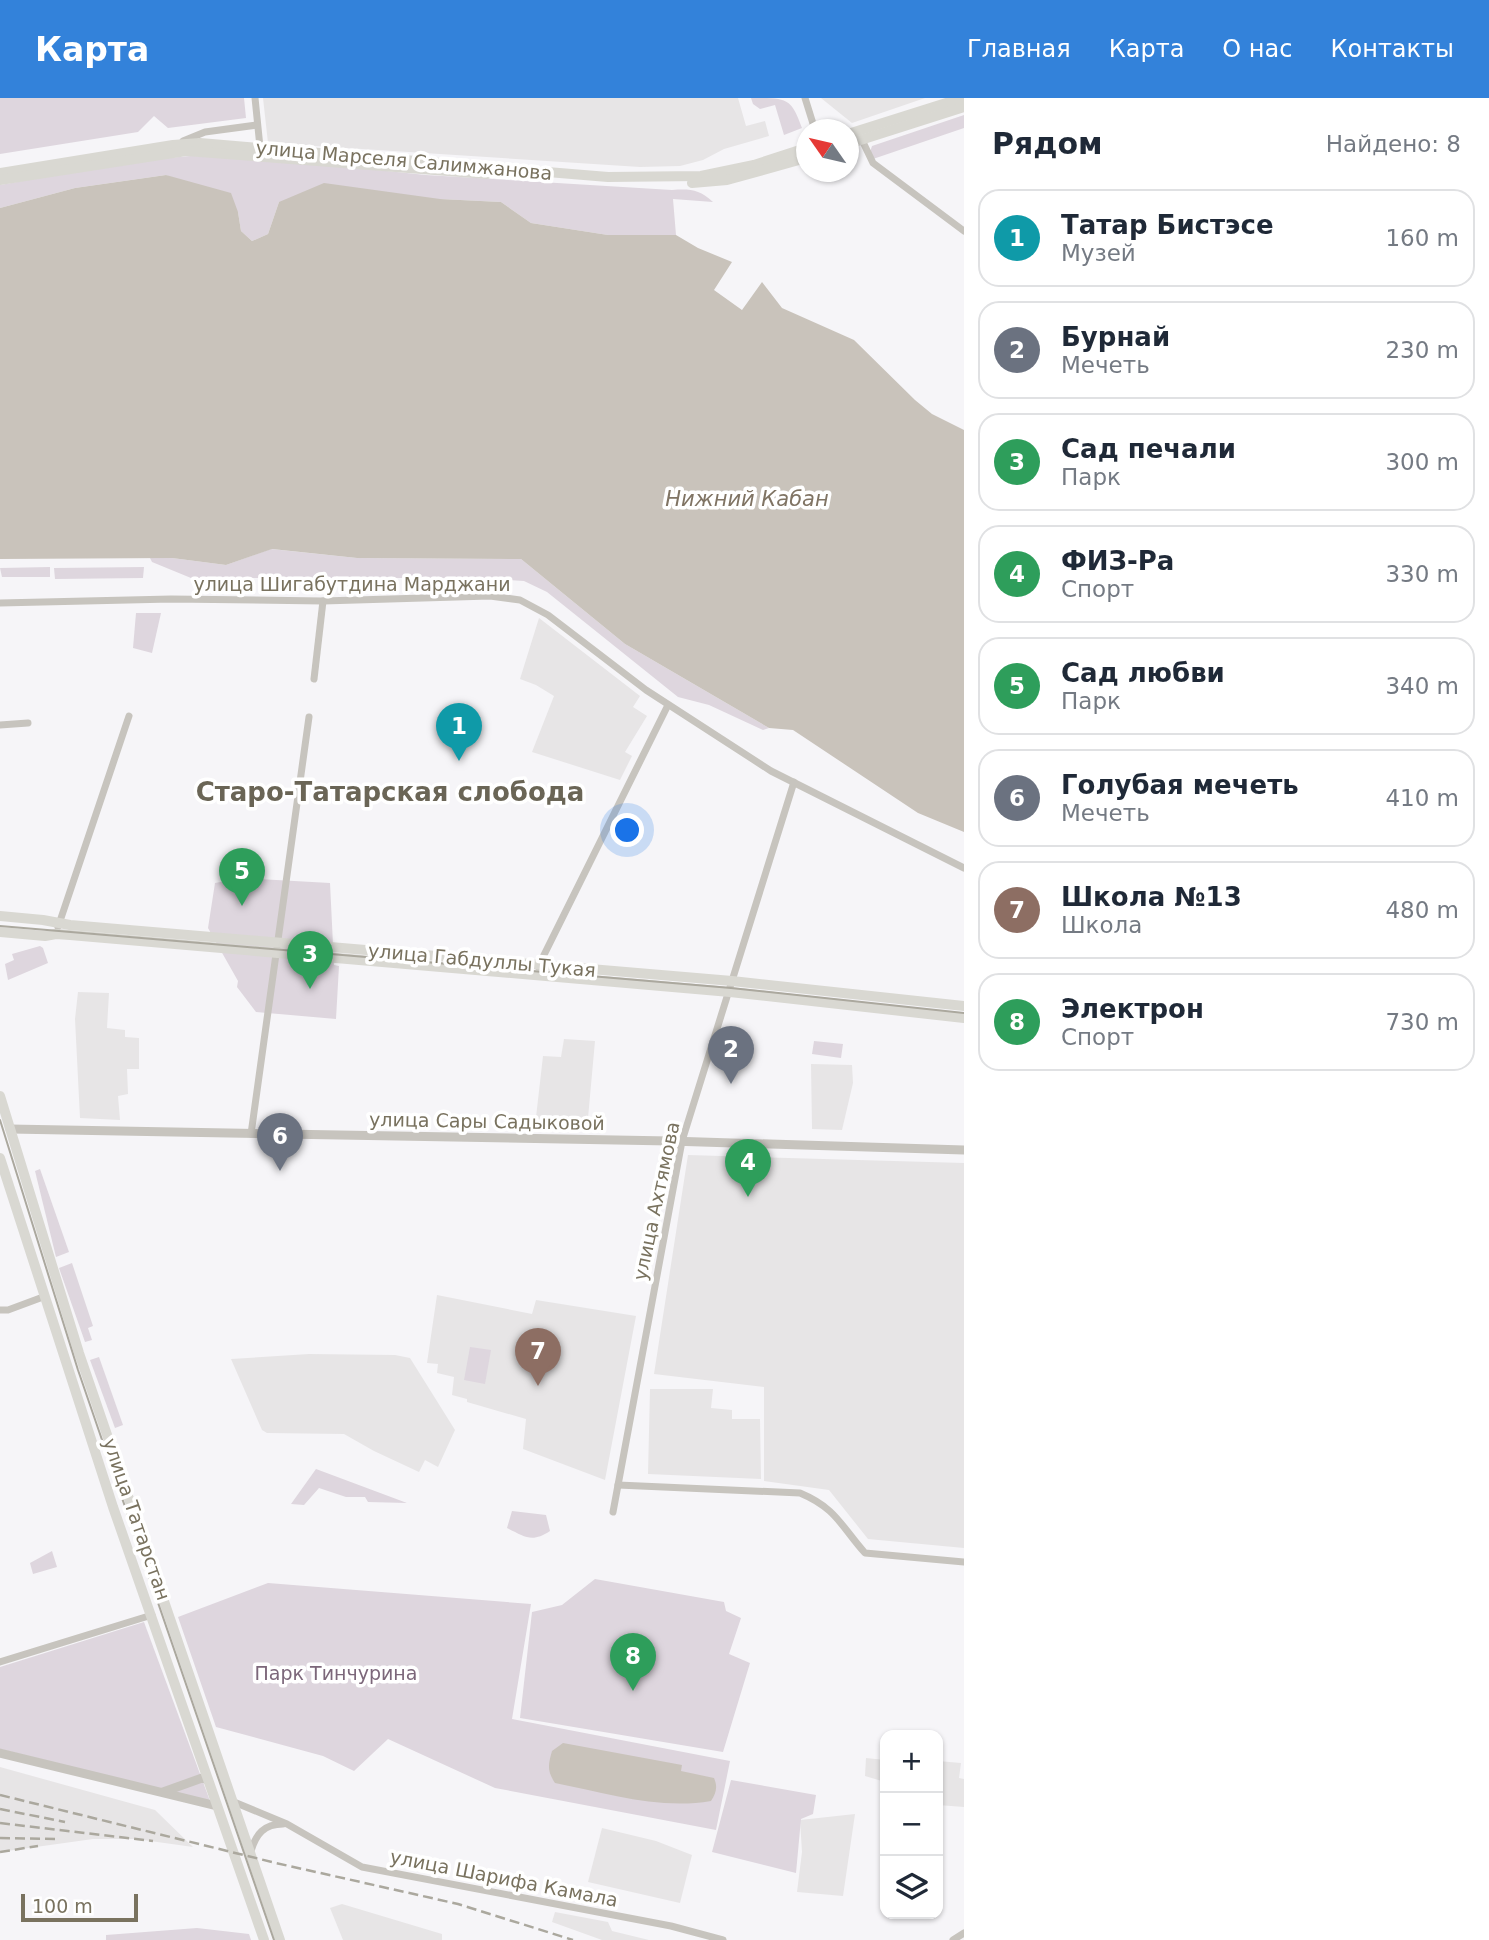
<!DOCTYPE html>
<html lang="ru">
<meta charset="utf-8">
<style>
:root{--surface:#fff;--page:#f6f6f7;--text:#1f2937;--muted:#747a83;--line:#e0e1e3;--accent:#3382da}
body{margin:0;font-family:"DejaVu Sans",sans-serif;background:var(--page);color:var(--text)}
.controls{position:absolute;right:21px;bottom:21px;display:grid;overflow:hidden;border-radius:14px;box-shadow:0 2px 5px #0004}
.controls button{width:63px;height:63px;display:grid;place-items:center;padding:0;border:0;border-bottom:2px solid var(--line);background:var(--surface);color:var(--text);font:35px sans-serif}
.compass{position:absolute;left:796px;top:21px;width:63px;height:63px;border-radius:50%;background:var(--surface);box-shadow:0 2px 5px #0004;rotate:304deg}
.scale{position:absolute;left:21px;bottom:18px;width:117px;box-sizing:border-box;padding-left:7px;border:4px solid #79725f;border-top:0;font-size:19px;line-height:24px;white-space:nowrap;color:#79725f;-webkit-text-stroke:5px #fff;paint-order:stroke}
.you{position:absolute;left:628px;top:733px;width:24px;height:24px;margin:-18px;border:5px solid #fff;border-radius:50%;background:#1a73e8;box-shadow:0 0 0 10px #1a73e833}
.badge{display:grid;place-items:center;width:46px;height:46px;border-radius:50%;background:var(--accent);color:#fff;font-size:23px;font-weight:700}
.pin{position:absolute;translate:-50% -58px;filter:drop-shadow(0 2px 4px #0008)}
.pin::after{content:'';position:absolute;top:37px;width:24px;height:21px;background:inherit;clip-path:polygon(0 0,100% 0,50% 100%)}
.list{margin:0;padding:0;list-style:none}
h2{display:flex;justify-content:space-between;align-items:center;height:91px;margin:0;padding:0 28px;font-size:30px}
h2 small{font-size:23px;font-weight:400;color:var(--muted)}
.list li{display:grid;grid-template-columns:46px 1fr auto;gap:21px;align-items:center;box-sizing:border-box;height:98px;margin:0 14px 14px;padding:0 14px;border:2px solid var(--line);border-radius:21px}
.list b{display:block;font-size:26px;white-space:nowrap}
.list p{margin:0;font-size:23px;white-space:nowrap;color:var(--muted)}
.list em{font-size:23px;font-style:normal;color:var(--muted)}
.icon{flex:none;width:38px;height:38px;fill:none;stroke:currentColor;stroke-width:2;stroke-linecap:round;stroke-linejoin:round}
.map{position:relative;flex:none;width:964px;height:1842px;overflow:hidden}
header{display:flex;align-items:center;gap:42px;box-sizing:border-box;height:98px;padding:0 35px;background:var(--accent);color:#fff}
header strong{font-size:33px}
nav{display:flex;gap:38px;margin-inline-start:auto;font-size:24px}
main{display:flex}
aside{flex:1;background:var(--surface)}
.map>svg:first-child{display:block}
.built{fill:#e7e5e6}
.green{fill:#ded6de}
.water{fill:#c9c3bb}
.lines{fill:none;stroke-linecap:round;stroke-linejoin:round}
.minor{stroke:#c7c4be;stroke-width:7}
.tertiary{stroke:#c7c4be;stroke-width:9}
.secondary{stroke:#d9d8d2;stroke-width:10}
.primary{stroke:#d9d8d2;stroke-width:10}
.tram{stroke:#aba89e;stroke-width:2}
.rail{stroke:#aba89e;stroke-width:2.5;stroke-dasharray:10 5;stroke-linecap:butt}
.labels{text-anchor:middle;stroke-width:7;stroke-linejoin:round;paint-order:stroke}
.street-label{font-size:19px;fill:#79725f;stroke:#fff}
.park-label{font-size:19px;fill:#7c677a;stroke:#fff}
.water-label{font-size:21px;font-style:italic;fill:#807464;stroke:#fff}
.district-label{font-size:26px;font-weight:bold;fill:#6a6556;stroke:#fff}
</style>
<header>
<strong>Карта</strong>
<nav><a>Главная</a><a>Карта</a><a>О нас</a><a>Контакты</a></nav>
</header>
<main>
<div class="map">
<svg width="964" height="1842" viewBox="0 0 964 1842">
<rect width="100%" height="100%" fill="#f6f5f8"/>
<g class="built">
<path d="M263,0H738L746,28L765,23L769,38L724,51L703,62L680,68L640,69L268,45Z"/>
<path d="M821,0H925L852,25Z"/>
<path d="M539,520L640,598L633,609L647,618L625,654L632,658L620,682L532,654L554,598L536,587L520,581Z"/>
<path d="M78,894L109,895L107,930L125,932V939L139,940V971H127L128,996L118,998L120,1022L80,1020L75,921Z"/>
<path d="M564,941L595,943L587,1031L535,1028L543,958L561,959Z"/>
<path d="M811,966L852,967L853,985L842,1032L812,1031Z"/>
<path d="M688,1057L964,1065V1450L868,1441L829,1392L764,1383V1289L654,1276Z"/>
<path d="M437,1197L532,1216L536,1202L636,1218L605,1382L523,1351L526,1321L467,1304V1301L452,1297L454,1279L437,1275L438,1266L427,1265Z"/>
<path d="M309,1256L395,1257L410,1260L455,1332L438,1369L425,1362L419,1374L374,1353L344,1336L267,1335L262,1332L231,1261Z"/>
<path d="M650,1291H713L711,1310L732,1312V1321H760L761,1381L648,1376Z"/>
<path d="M866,1660L885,1662V1684L865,1678Z"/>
<path d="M938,1663L961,1665L959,1680L964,1681V1709L938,1707Z"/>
<path d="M0,1669L155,1712L193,1749L136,1741H93L0,1754Z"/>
<path d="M855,1716L843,1798L797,1794L802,1754L800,1722Z"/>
<path d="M602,1730L656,1743L692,1757L680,1805L588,1784Z"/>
<path d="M342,1806L442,1836V1842H343L330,1810Z"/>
<path d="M555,1814L608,1824L612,1833L649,1842H602L552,1824Z"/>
</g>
<g class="green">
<path d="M0,0H244L246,20L168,30L154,18L138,34L0,56Z"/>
<path d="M751,0C788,0 791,0 802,30L784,37L775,7L760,11L753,6Z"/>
<path d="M964,17V30L873,61L870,54L872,48Z"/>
<path d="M190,58H239L426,77L672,92C690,91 699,91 713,104L673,101L676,137H608L531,125L501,104L440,101L279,104L268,136L252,143L241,133L238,114L166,77L75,90L0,110V87L135,63Z"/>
<path d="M271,451L357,460L521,461L625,546L769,630L763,632L709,607L678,599L547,494L524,483L477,480H191L152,464L150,460H172L226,467Z"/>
<path d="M50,469V479H2L0,470Z"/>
<path d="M144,469L143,480L55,481L54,470Z"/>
<path d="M136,515H161L152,555L133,550Z"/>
<path d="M243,780L330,785L334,867L339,868L336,921L256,914L237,889L238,883L208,830L215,785Z"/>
<path d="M40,848L43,850L48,865L8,882L5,866L14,862L12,856Z"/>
<path d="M814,943L843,946L841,960L812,956Z"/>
<path d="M40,1071L69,1154L56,1159L35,1073Z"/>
<path d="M72,1165L93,1228L88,1230L92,1242L85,1244L59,1170Z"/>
<path d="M470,1249L491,1252L485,1286L464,1282Z"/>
<path d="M99,1259L123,1327L115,1330L90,1262Z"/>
<path d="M316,1371L407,1405L368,1404L365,1399H346L319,1390L304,1407L291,1406Z"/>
<path d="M512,1413L546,1417L550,1433C532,1445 525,1439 507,1430Z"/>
<path d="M52,1453L57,1469L33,1476L30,1465Z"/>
<path d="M595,1481L724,1504L726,1513L741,1520L729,1556L750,1565L723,1654L520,1620L532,1514L562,1507Z"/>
<path d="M268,1485L531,1506L512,1621L730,1663L716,1732L495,1690L388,1641L354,1673L323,1658L216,1629L178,1519Z"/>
<path d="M144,1524L210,1703L0,1651V1569Z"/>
<path d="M731,1682L816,1697L813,1716L801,1721L796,1775L712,1754Z"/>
<path d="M197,1830L249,1836L251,1842H106V1837Z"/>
</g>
<g class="water">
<path d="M166,77L231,95L238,114L241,133L252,143L268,136L279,104L324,85L440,101L501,104L531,125L608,137H676L698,150L732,164L714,192L742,212L762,184L782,210L854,242L915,302L932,316L964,332V734L918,715L793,632L769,630L625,546L521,461L357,460L272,451L226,467L172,460L0,461V110L75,90Z"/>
<path d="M563,1645L682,1667L681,1673L714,1680C718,1689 716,1695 711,1703C659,1712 606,1695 555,1685C547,1673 548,1667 552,1653Z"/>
</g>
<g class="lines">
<g class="minor">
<path d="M255,0L260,49"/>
<path d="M805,0L815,32"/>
<path d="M862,42L873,65L964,133"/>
<path d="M183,43L205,34L257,27"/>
<path d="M0,505L171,501L323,503L490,498L520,502L548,517L646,592L771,673L964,770"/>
<path d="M314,581L323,503"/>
<path d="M0,627L28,625"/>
<path d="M58,829L129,618"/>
<path d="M538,869L668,607"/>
<path d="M251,1036L309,619"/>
<path d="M0,1212H8L43,1199"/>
<path d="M618,1387L800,1395C836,1410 841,1428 865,1455L964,1464"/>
<path d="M613,1414L682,1043L794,684"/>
<path d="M0,1564L152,1517"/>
<path d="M234,1704L287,1726L362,1769L671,1828L723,1842"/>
<path d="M251,1753C256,1736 264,1726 283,1726"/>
<path d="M953,1842L964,1835"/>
</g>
<g class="tertiary">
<path d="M10,1031L670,1043L964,1052"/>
<path d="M0,1655L217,1708"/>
<path d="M163,1694L202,1680L208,1682"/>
</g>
<g class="secondary">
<path d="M0,818L43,822L70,827L732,883L964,908"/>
<path d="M0,834L45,838L56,836L70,837L730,894L964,920"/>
<path d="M0,998L79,1255L280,1842"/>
<path d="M0,1060L113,1409L264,1842"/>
</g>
<g class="primary">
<path d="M848,36L962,0"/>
<path d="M848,46L964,9"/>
<path d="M0,75L173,47L200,45L608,79L701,78L754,67L806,50"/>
<path d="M0,82L186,53L487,76"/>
<path d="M692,85L727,82L806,60"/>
</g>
<g class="tram">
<path d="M0,828L731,890L964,915"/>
<path d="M0,1022L78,1272L274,1842"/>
</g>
<g class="rail">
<path d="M0,1697L276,1765L458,1806L573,1842"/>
<path d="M0,1711L65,1724"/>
<path d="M0,1725L153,1743"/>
<path d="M0,1740L56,1741"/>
<path d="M0,1754L38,1748"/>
</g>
</g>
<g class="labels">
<g class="street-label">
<text transform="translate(404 62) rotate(5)" y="7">улица Марселя Салимжанова</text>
<text x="352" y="493">улица Шигабутдина Марджани</text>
<text transform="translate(482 862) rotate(5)" y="7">улица Габдуллы Тукая</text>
<text transform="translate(487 1023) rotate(1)" y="7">улица Сары Садыковой</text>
<text transform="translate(656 1103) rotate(-78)" y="7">улица Ахтямова</text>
<text transform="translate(137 1421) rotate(71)" y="7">улица Татарстан</text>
<text transform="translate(504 1780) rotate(11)" y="7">улица Шарифа Камала</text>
</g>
<g class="park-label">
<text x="336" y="1582">Парк Тинчурина</text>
</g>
<g class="water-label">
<text x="747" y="408">Нижний Кабан</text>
</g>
<g class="district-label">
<text x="390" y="703">Старо-Татарская слобода</text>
</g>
</g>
</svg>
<div class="controls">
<button>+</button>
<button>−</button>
<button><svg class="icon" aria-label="layers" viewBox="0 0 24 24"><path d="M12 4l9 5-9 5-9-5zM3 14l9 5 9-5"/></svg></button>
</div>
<svg class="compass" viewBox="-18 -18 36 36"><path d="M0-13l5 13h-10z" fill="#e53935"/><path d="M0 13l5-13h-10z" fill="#747a83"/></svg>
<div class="scale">100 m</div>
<div class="you"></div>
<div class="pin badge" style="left:459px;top:663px;background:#0f9aa8">1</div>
<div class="pin badge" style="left:731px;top:986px;background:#6b7280">2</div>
<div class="pin badge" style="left:310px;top:891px;background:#2e9e5b">3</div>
<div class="pin badge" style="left:748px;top:1099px;background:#2e9e5b">4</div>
<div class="pin badge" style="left:242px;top:808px;background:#2e9e5b">5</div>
<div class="pin badge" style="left:280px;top:1073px;background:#6b7280">6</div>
<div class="pin badge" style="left:538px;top:1288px;background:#8d6e63">7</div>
<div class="pin badge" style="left:633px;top:1593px;background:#2e9e5b">8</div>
</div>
<aside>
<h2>Рядом<small>Найдено: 8</small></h2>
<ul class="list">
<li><span class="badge" style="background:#0f9aa8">1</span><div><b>Татар Бистэсе</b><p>Музей</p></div><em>160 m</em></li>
<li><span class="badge" style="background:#6b7280">2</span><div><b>Бурнай</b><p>Мечеть</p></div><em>230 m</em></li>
<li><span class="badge" style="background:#2e9e5b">3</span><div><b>Сад печали</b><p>Парк</p></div><em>300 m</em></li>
<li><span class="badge" style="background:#2e9e5b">4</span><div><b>ФИЗ-Ра</b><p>Спорт</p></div><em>330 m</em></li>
<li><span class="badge" style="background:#2e9e5b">5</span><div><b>Сад любви</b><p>Парк</p></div><em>340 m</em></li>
<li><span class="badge" style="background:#6b7280">6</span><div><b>Голубая мечеть</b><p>Мечеть</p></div><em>410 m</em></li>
<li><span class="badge" style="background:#8d6e63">7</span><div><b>Школа №13</b><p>Школа</p></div><em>480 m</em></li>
<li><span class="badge" style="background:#2e9e5b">8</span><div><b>Электрон</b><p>Спорт</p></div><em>730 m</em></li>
</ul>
</aside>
</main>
